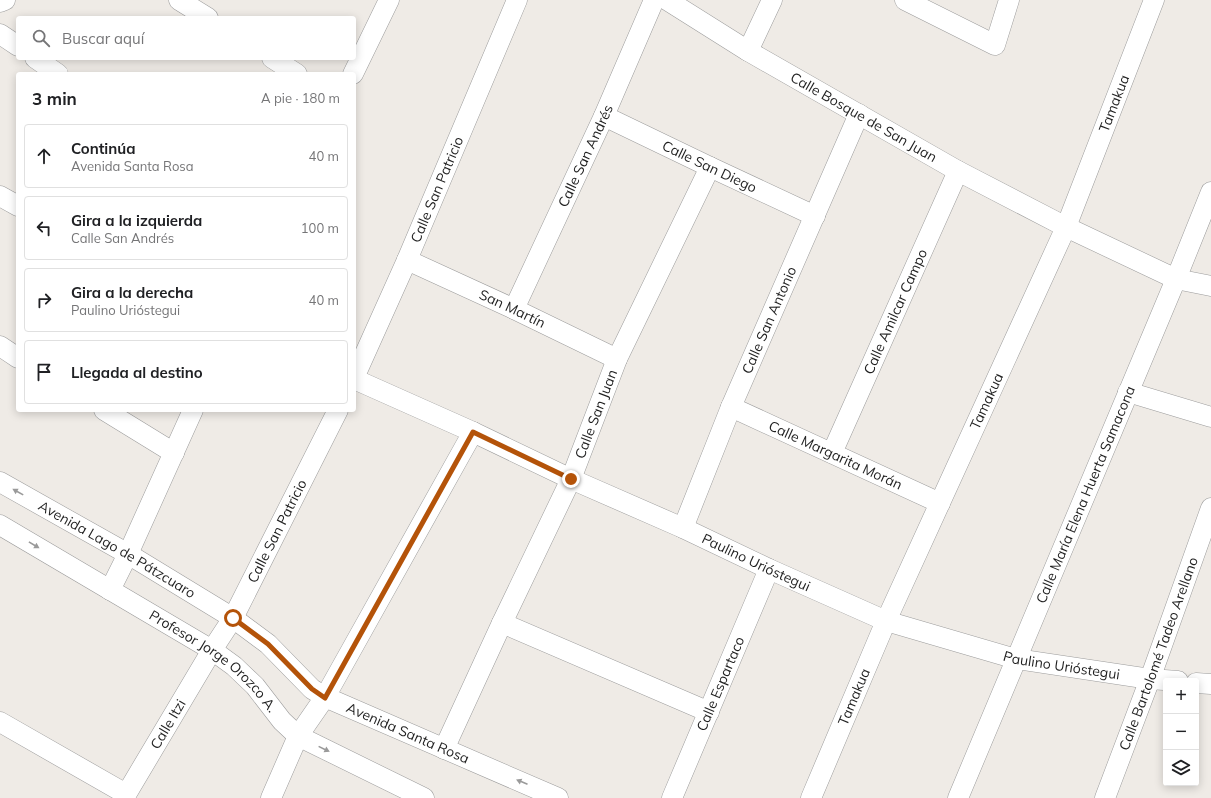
<!DOCTYPE html>
<html lang="es">
<meta charset="utf-8">
<style>
:root{--surface:#fff;--page:#f6f6f6;--text:#202124;--muted:#757577;--line:#e0e0e0}
body{margin:0;font-family:Mulish,sans-serif;background:var(--page);color:var(--text)}
.controls{position:absolute;right:12px;bottom:12px;display:grid;overflow:hidden;border-radius:4px;box-shadow:0 2px 10px #0003}
.controls button{width:36px;height:36px;display:grid;place-items:center;padding:0;border:0;border-bottom:1px solid var(--line);background:var(--surface);color:var(--text);font:20px sans-serif}
.stop{position:absolute;width:12px;height:12px;margin:-9px;border:3px solid #b45309;border-radius:50%;background:#fff}
.stop.end{background:#b45309;border-color:#fff;box-shadow:0 1px 4px #0008}
.list{margin:0;padding:0;list-style:none}
h2{display:flex;justify-content:space-between;align-items:center;height:52px;margin:0;padding:0 16px;font-size:17px}
h2 small{font-size:13px;font-weight:400;color:var(--muted)}
.list li{display:grid;grid-template-columns:26px 1fr auto;gap:12px;align-items:center;box-sizing:border-box;height:64px;margin:0 8px 8px;padding:0 8px;border:1px solid var(--line);border-radius:4px}
.list b{display:block;font-size:15px;white-space:nowrap}
.list p{margin:0;font-size:13px;white-space:nowrap;color:var(--muted)}
.list em{font-size:13px;font-style:normal;color:var(--muted)}
.icon{flex:none;width:22px;height:22px;fill:none;stroke:currentColor;stroke-width:2;stroke-linecap:round;stroke-linejoin:round}
.map{position:relative;flex:none;width:1211px;height:798px;overflow:hidden}
.search{position:absolute;background:var(--surface);box-shadow:0 2px 10px #0003;left:16px;top:16px;width:340px;height:44px;display:flex;align-items:center;gap:10px;box-sizing:border-box;padding:0 14px;border-radius:4px;color:var(--muted);font-size:15px}
.panel{position:absolute;background:var(--surface);box-shadow:0 2px 10px #0003;left:16px;top:72px;width:340px;height:340px;border-radius:4px}
.map>svg:first-child{display:block}
.lines{fill:none;stroke-linecap:round;stroke-linejoin:round}
.street-casing{stroke:#9c9c9c;stroke-width:21}
.street{stroke:#fff;stroke-width:20}
.oneway{fill:#9a9a9a}
.route{stroke:#b45309;stroke-width:5}
.labels{text-anchor:middle;stroke-width:4;stroke-linejoin:round;paint-order:stroke}
.street-label{font-size:14px;fill:#1f1f1f;stroke:#fff}
</style>
<div class="map">
<svg width="1211" height="798" viewBox="0 0 1211 798">
<rect width="100%" height="100%" fill="#efebe6"/>
<g class="lines">
<defs>
<g id="street">
<path d="M179,0L208,18"/>
<path id="s1" d="M667,0L748,51L958,171L1066,227L1176,279L1211,286"/>
<path d="M905,0L995,45L1009,0"/>
<path d="M0,2L5,0"/>
<path d="M0,34L18,46"/>
<path d="M748,51L772,0"/>
<path d="M35,58L58,74"/>
<path d="M272,58L297,74"/>
<path d="M353,74L389,0"/>
<path id="s2" d="M604,116L710,167L815,216"/>
<path d="M0,196L18,206"/>
<path id="s3" d="M407,260L514,309L617,359"/>
<path id="s4" d="M514,309L604,116L654,0"/>
<path d="M0,346L18,358"/>
<path id="s5" d="M354,378L407,260L517,0"/>
<path id="s6" d="M354,379L473,432L571,479L683,528L769,569L886,621L1016,659L1150,679L1178,681"/>
<path d="M1128,392L1211,417"/>
<path id="s7" d="M731,407L940,503"/>
<path d="M104,410L174,453"/>
<path id="s8" d="M832,453L958,171"/>
<path id="s9" d="M0,482L128,554L233,618L268,644L312,689L325,697L558,798"/>
<path id="s10" d="M0,525L212,650L234,666L255,686L282,721L298,736L424,798"/>
<path id="s11" d="M683,528L731,407L859,114"/>
<path d="M110,590L128,554L193,410"/>
<path d="M502,623L709,712"/>
<path d="M1196,683L1211,684"/>
<path d="M0,722L126,794"/>
<path id="s12" d="M444,749L502,623L571,479L617,359L710,167"/>
<path id="s13" d="M124,798L212,650L233,618L338,410"/>
<path d="M271,798L298,736L325,697L473,432"/>
<path id="s14" d="M672,798L769,569"/>
<path id="s15" d="M811,798L886,621L1066,227L1154,0"/>
<path id="s16" d="M958,798L1176,279L1211,192"/>
<path id="s17" d="M1105,798L1150,679L1211,508"/>
</g>
</defs>
<use href="#street" class="street-casing"/>
<use href="#street" class="street"/>
</g>
<defs><path id="oneway-solid" d="M-6-.8H1V-3.2L6.5 0L1 3.2V.8H-6Z"/></defs>
<g class="oneway">
<use href="#oneway-solid" transform="translate(18 492) rotate(-151)"/>
<use href="#oneway-solid" transform="translate(34 545) rotate(31)"/>
<use href="#oneway-solid" transform="translate(324 749) rotate(26)"/>
<use href="#oneway-solid" transform="translate(522 782) rotate(-157)"/>
</g>
<g class="lines">
<path class="route" d="M233,618L268,644L312,689L325,698L473,432L571,479"/>
</g>
<g class="labels">
<g class="street-label">
<text dy="5" stroke="none"><textPath href="#s15" startOffset="758">Tamakua</textPath></text>
<text dy="5" stroke="none"><textPath href="#s1" startOffset="229">Calle Bosque de San Juan</textPath></text>
<text dy="5" stroke="none"><textPath href="#s4" startOffset="169">Calle San Andrés</textPath></text>
<text dy="5" stroke="none"><textPath href="#s2" startOffset="117">Calle San Diego</textPath></text>
<text dy="5" stroke="none"><textPath href="#s5" startOffset="206">Calle San Patricio</textPath></text>
<text dy="5" stroke="none"><textPath href="#s3" startOffset="116">San Martín</textPath></text>
<text dy="5" stroke="none"><textPath href="#s8" startOffset="155">Calle Amilcar Campo</textPath></text>
<text dy="5" stroke="none"><textPath href="#s11" startOffset="225">Calle San Antonio</textPath></text>
<text dy="5" stroke="none"><textPath href="#s15" startOffset="434">Tamakua</textPath></text>
<text dy="5" stroke="none"><textPath href="#s12" startOffset="368">Calle San Juan</textPath></text>
<text dy="5" stroke="none"><textPath href="#s7" startOffset="115">Calle Margarita Morán</textPath></text>
<text dy="5" stroke="none"><textPath href="#s16" startOffset="329">Calle María Elena Huerta Samacona</textPath></text>
<text dy="5" stroke="none"><textPath href="#s13" startOffset="308">Calle San Patricio</textPath></text>
<text dy="5" stroke="none"><textPath href="#s9" startOffset="135">Avenida Lago de Pátzcuaro</textPath></text>
<text dy="5" stroke="none"><textPath href="#s6" startOffset="442">Paulino Urióstegui</textPath></text>
<text dy="5" stroke="none"><textPath href="#s17" startOffset="154">Calle Bartolomé Tadeo Arellano</textPath></text>
<text dy="5" stroke="none"><textPath href="#s10" startOffset="254">Profesor Jorge Orozco A.</textPath></text>
<text dy="5" stroke="none"><textPath href="#s6" startOffset="766">Paulino Urióstegui</textPath></text>
<text dy="5" stroke="none"><textPath href="#s14" startOffset="124">Calle Espartaco</textPath></text>
<text dy="5" stroke="none"><textPath href="#s15" startOffset="110">Tamakua</textPath></text>
<text dy="5" stroke="none"><textPath href="#s13" startOffset="86">Calle Itzi</textPath></text>
<text dy="5" stroke="none"><textPath href="#s9" startOffset="482">Avenida Santa Rosa</textPath></text>
</g>
</g>
</svg>
<div class="controls">
<button>+</button>
<button>−</button>
<button><svg class="icon" aria-label="layers" viewBox="0 0 24 24"><path d="M12 4l9 5-9 5-9-5zM3 14l9 5 9-5"/></svg></button>
</div>
<div class="stop" style="left:233px;top:618px"></div>
<div class="stop end" style="left:571px;top:479px"></div>
<div class="search"><svg class="icon" aria-label="search" viewBox="0 0 24 24"><circle cx="10" cy="10" r="6"/><path d="M15 15l6 6"/></svg>Buscar aquí</div>
<section class="panel">
<h2>3 min<small>A pie · 180 m</small></h2>
<ul class="list">
<li><svg class="icon" aria-label="ahead" viewBox="0 0 24 24"><path d="M12 20V5M6 11l6-6 6 6"/></svg><div><b>Continúa</b><p>Avenida Santa Rosa</p></div><em>40 m</em></li>
<li><svg class="icon" aria-label="left" viewBox="0 0 24 24"><path d="M17 20v-9H6M10 6l-5 5 5 5"/></svg><div><b>Gira a la izquierda</b><p>Calle San Andrés</p></div><em>100 m</em></li>
<li><svg class="icon" aria-label="right" viewBox="0 0 24 24"><path d="M7 20v-9h11M14 6l5 5-5 5"/></svg><div><b>Gira a la derecha</b><p>Paulino Urióstegui</p></div><em>40 m</em></li>
<li><svg class="icon" aria-label="arrive" viewBox="0 0 24 24"><path d="M6 21V4h12l-3 4 3 4H6"/></svg><div><b>Llegada al destino</b></div></li>
</ul>
</section>
</div>
